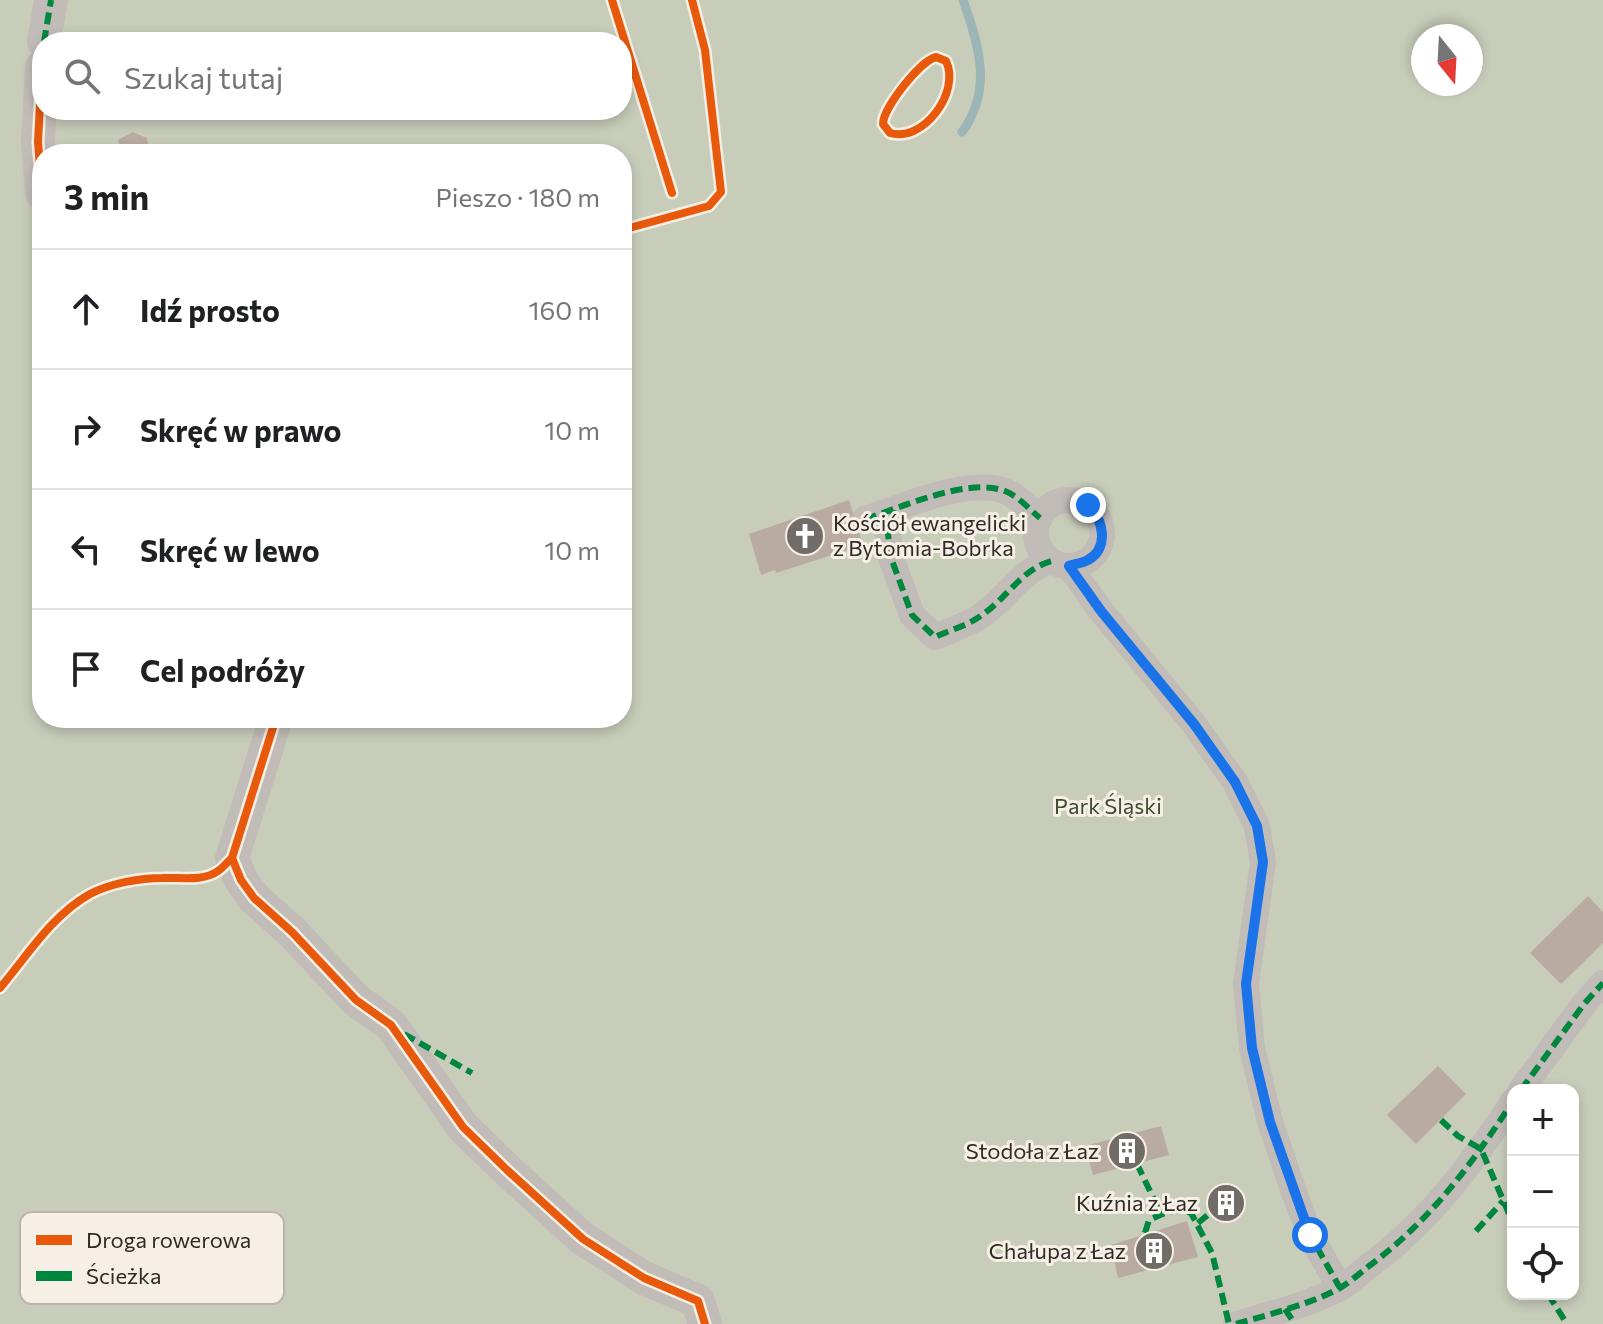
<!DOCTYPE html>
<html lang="pl">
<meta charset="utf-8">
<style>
:root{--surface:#fff;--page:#f2f2f2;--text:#202124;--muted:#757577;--line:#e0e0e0}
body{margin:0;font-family:Commissioner,sans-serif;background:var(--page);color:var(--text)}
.controls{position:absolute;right:24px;bottom:24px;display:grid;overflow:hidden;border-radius:16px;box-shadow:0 4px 12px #0003}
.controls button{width:72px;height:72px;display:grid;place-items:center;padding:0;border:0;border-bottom:2px solid var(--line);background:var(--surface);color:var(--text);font:40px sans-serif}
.compass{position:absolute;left:1411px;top:24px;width:72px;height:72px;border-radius:50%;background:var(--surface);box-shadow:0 4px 12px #0003;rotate:162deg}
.stop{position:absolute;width:24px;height:24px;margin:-18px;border:6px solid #1a73e8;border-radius:50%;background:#fff}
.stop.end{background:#1a73e8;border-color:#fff;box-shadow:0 2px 8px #0008}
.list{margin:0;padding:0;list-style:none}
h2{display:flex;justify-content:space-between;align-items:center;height:104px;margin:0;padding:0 32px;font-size:34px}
h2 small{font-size:26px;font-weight:400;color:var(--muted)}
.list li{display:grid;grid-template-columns:52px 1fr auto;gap:24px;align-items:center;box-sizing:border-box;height:120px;padding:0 32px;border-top:2px solid var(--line)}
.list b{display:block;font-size:30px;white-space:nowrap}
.list em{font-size:26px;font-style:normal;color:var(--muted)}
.icon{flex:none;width:44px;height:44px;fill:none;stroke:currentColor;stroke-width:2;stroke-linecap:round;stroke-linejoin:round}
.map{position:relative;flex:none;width:1603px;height:1324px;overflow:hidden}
.search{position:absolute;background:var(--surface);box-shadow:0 4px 12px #0003;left:32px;top:32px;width:600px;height:88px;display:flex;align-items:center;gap:20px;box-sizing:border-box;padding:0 28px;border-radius:32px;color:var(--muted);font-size:30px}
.panel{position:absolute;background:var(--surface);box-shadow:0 4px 12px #0003;left:32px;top:144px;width:600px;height:584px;border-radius:32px}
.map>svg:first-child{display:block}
.green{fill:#c8cdba;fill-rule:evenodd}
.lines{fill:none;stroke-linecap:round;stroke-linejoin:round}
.stream{stroke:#9cb5b7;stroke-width:9}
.building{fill:#baaba2}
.pedestrian{stroke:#c1bcb7;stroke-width:26}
.minor{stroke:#c1bcb7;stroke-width:34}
.quiet{stroke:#00873e;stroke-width:6;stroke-dasharray:12 6;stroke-linecap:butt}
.cycleway-casing{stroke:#f6efe5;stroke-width:13}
.cycleway{stroke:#e8590c;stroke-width:8}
.route{stroke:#1a73e8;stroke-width:10}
.labels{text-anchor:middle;stroke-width:6;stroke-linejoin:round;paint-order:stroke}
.poi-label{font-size:22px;fill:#312b27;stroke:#f6efe5;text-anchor:end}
.park-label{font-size:22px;fill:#3e4c2e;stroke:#f6efe5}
.key{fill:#f6efe5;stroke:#bbb4ac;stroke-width:2}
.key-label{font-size:22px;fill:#312b27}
</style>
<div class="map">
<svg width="1603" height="1324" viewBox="0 0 1603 1324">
<rect width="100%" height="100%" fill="#e8e4de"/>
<path class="green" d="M0,0H1603V1324H0ZM1423,36H1471V84H1423ZM42,42H622V110H42ZM42,154H622V718H42ZM1513,1090H1573V1294H1513Z"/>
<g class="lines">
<path class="stream" d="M962,132C993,90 979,45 963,0"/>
</g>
<g class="building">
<path d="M133,132L147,138L150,153L121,154L118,140Z"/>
<path d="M849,500L863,545L776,573L775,570L761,575L749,534Z"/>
<path d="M1588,896L1603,912V943L1561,984L1530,953Z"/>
<path d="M1438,1066L1466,1094L1416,1144L1387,1115Z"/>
<path d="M1161,1126L1169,1155L1093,1175L1085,1146Z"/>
<path d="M1235,1190L1242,1216L1217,1223L1210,1197Z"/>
<path d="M1187,1221L1198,1257L1118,1278L1111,1245Z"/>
</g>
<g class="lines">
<g class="pedestrian">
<circle cx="1069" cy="533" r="33"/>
<path d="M894,510L888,533L890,555L912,615L935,637C950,630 969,625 982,615C1007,598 1021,570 1051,561"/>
<path d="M865,519C903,507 967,477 1005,491C1018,496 1029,509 1040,518"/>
<path d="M1069,566L1101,611L1194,724L1235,782L1257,826L1263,862L1246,984L1252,1048L1270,1122L1295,1195L1310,1235L1340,1288"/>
<path d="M1521,1090L1584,1004L1603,983"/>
<path d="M1236,1324C1270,1314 1308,1305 1340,1288C1350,1282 1360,1273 1369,1266C1430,1221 1472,1164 1513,1101"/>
</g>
<g class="minor">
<path d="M44,42L51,0"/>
<path d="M42,67L38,142L42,193"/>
<path d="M276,718L232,858L241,880L254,898L292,932L356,1000L391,1025L463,1127L507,1170L583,1239L644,1278L698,1301L705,1324"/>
</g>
<g class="quiet">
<path d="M44,42L51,0"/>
<path d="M894,510L888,533L890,555L912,615L935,637C950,630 969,625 982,615C1007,598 1021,570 1051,561"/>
<path d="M865,519C903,507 967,477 1005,491C1018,496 1029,509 1040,518"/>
<path d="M1069,566L1101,611L1194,724L1235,782L1257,826L1263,862L1246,984L1252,1048L1270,1122L1295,1195L1310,1235L1340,1288"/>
<path d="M404,1034L472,1073"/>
<path d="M1521,1090L1584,1004L1603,983"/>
<path d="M1441,1120L1458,1136L1481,1149L1513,1223"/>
<path d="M1137,1164L1161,1214"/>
<path d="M1198,1223L1214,1210"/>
<path d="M1476,1231L1503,1201"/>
<path d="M1145,1233L1149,1220C1165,1213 1174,1207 1191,1213L1212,1253L1229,1324"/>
<path d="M1548,1294L1567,1324"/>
<path d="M1285,1309L1295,1324"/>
<path d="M1236,1324C1270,1314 1308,1305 1340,1288C1350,1282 1360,1273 1369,1266C1430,1221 1472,1164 1513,1101"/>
</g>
<defs>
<g id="cycleway">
<path d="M612,0L672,193"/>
<path d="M936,57L946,61C961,92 923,143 890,133L883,124C883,108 920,61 936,57Z"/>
<path d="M42,67L38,142L42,193"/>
<path d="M622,230L709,206L721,192L705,50L692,0"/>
<path d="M232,858L241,880L254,898L292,932L356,1000L391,1025L463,1127L507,1170L583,1239L644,1278L698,1301L705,1324"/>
<path d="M0,988C28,955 51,916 90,894C111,883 140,878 163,878C181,877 202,882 218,871C223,868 227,862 232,858L276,718"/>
</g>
</defs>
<use href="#cycleway" class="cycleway-casing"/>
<use href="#cycleway" class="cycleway"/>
</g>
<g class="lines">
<path class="route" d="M1088,505C1103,519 1110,548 1088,560C1083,563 1074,564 1069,566L1101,611L1194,724L1235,782L1257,826L1263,862L1246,984L1252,1048L1270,1122L1310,1235"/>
</g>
<defs>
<symbol id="church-disc" viewBox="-11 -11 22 22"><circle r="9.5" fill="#716c67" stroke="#f6efe5"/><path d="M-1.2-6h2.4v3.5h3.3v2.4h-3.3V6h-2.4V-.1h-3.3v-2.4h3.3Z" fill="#fff"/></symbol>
<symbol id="building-disc" viewBox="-11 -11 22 22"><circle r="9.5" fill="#716c67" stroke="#f6efe5"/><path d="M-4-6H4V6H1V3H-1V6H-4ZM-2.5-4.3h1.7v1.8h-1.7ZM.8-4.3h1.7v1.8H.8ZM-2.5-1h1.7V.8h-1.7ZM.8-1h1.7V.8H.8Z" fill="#fff"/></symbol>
</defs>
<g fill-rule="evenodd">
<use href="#church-disc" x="783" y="514" width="44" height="44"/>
<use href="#building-disc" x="1105" y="1129" width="44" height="44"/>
<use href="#building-disc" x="1204" y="1181" width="44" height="44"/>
<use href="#building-disc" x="1132" y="1229" width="44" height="44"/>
</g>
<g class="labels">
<g class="poi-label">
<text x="833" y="531" text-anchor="start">Kościół ewangelicki<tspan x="833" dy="25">z Bytomia-Bobrka</tspan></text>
<text x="1099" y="1159">Stodoła z Łaz</text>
<text x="1198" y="1211">Kuźnia z Łaz</text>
<text x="1126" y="1259">Chałupa z Łaz</text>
</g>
<g class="park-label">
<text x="1108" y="814">Park Śląski</text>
</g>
</g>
<rect x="20" y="1212" width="264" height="92" rx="12" class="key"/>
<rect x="36" y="1235" width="36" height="10" fill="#e8590c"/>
<rect x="36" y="1271" width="36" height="10" fill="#00873e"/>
<g class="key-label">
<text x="86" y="1248">Droga rowerowa</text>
<text x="86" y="1284">Ścieżka</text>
</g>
</svg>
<div class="controls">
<button>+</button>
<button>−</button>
<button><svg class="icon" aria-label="locate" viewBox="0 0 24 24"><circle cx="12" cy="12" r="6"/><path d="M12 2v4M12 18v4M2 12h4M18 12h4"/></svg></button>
</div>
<svg class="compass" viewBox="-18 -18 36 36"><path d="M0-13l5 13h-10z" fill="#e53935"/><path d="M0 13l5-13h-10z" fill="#757577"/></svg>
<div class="stop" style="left:1310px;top:1235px"></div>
<div class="stop end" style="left:1088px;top:505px"></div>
<div class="search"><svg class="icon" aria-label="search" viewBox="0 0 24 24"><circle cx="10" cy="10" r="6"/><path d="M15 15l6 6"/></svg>Szukaj tutaj</div>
<section class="panel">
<h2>3 min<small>Pieszo · 180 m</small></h2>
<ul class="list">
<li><svg class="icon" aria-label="ahead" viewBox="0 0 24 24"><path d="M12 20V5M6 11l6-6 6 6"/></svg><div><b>Idź prosto</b></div><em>160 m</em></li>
<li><svg class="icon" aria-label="right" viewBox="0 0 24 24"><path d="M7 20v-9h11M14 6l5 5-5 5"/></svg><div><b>Skręć w prawo</b></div><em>10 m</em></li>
<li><svg class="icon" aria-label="left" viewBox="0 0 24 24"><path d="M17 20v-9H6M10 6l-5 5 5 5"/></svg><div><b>Skręć w lewo</b></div><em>10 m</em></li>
<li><svg class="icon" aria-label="arrive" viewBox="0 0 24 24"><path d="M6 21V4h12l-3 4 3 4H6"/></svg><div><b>Cel podróży</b></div></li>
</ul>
</section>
</div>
